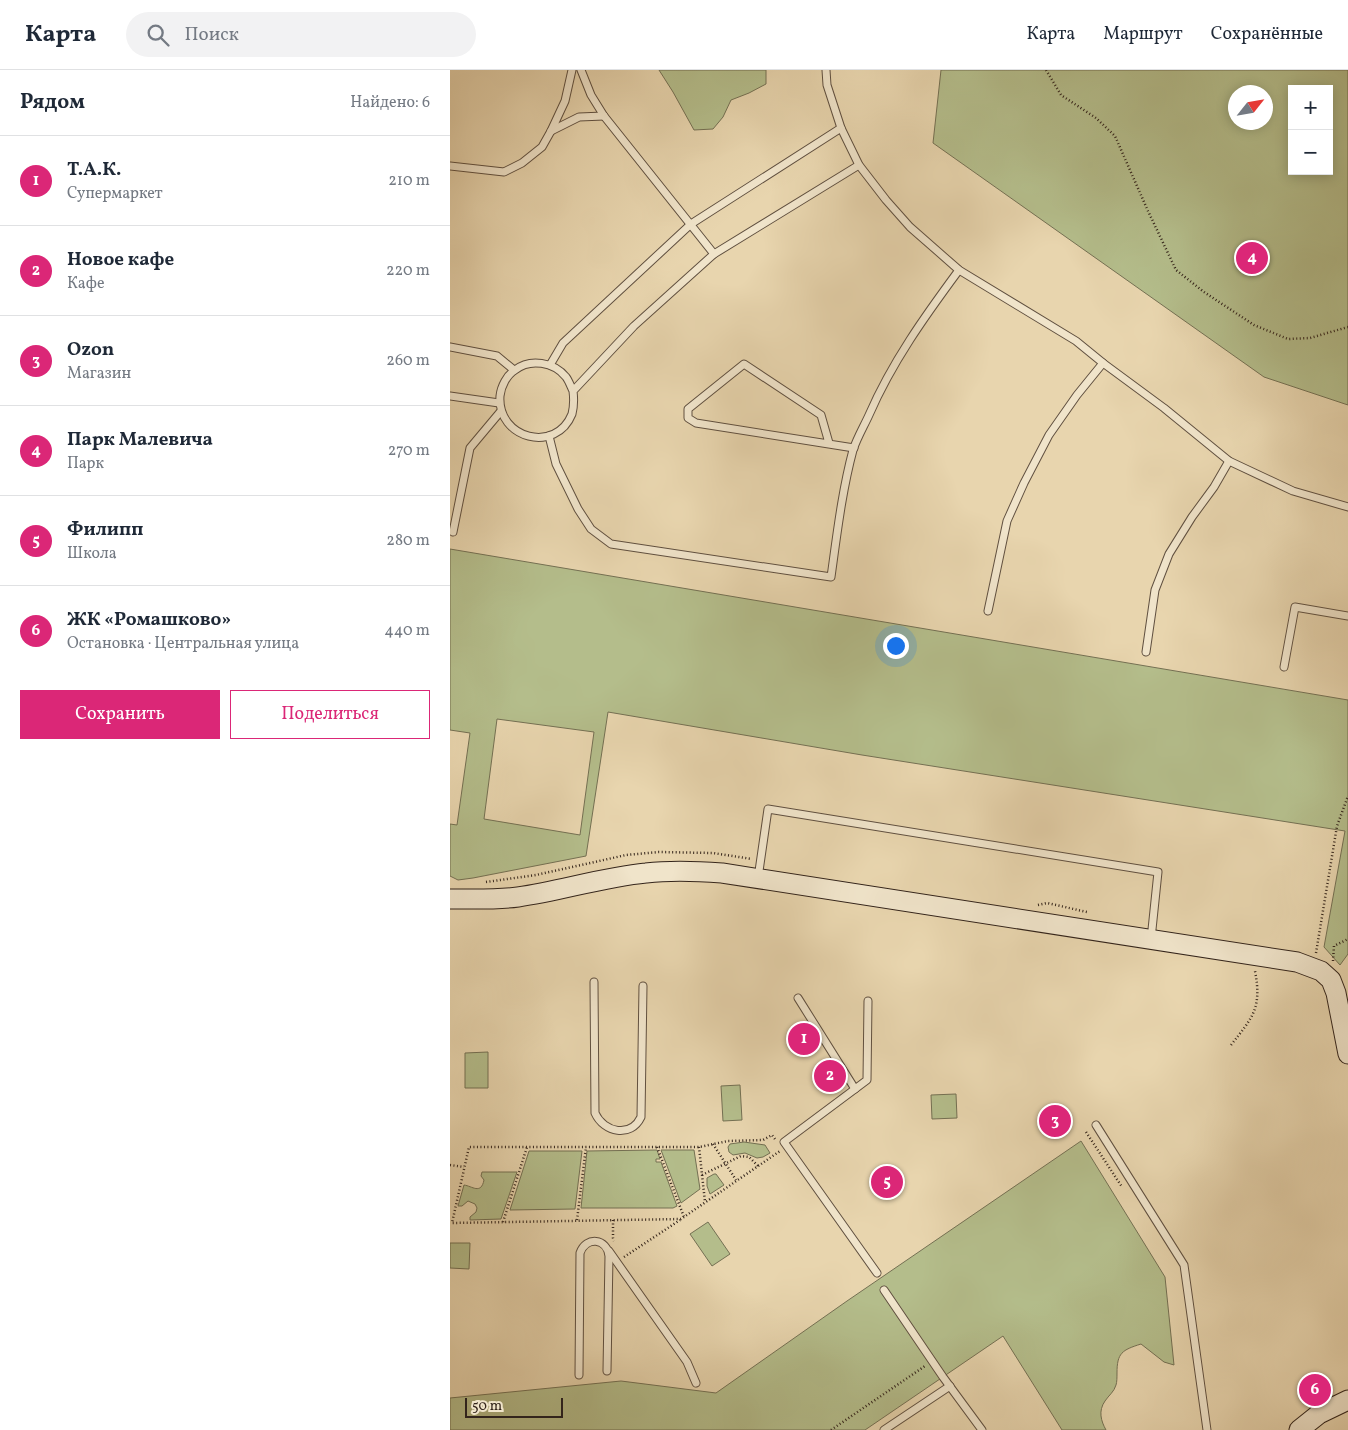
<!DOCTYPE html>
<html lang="ru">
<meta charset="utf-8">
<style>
:root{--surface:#fff;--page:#f2f2f3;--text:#1f2937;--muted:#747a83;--line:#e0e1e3;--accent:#db2777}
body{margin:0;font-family:Vollkorn,serif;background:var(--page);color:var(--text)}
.controls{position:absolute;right:15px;top:15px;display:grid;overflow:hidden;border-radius:0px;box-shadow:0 2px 12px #0003}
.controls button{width:45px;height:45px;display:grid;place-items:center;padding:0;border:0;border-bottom:1px solid var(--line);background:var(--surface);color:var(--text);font:25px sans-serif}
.compass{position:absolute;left:778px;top:15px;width:45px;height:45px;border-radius:50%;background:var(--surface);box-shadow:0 2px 12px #0003;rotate:59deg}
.scale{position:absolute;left:15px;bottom:12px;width:98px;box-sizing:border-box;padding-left:5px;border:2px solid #33241b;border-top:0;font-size:14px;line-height:18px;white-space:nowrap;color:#33241b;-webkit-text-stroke:4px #f0e4ca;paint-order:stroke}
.you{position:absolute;left:445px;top:575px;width:18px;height:18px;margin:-12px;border:4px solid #fff;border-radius:50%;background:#1a73e8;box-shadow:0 0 0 8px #1a73e833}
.badge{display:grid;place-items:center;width:32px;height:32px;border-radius:50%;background:var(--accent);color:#fff;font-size:16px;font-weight:700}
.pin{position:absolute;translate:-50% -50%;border:2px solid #fff;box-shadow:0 1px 5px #0006}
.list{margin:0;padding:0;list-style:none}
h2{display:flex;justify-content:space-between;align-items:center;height:65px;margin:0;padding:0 20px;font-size:21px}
h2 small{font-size:16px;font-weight:400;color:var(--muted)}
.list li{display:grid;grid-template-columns:32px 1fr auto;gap:15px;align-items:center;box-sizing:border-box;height:90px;padding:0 20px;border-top:1px solid var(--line)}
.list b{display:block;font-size:19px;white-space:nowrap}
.list p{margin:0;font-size:16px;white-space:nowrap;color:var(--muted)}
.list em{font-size:16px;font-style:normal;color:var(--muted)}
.actions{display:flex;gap:10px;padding:15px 20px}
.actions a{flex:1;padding:11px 0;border:1px solid var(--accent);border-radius:0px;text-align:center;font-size:18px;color:var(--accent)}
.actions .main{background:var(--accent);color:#fff}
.icon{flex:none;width:28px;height:28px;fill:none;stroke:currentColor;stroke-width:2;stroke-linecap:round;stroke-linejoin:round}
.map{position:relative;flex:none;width:898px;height:1360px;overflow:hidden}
header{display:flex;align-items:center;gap:30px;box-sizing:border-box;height:70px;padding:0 25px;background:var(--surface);border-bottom:1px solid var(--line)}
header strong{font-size:24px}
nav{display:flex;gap:28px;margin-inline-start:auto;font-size:18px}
.search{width:350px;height:45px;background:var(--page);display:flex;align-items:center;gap:12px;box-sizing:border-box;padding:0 18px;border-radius:28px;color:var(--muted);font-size:19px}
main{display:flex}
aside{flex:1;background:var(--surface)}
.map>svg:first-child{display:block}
.green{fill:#b4bd8b;stroke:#747053;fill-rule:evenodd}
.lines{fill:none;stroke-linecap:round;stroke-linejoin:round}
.lane-casing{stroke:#605040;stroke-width:9}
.secondary-casing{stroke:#33241b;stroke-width:21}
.path{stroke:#33241b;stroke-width:2.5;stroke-dasharray:1 2.5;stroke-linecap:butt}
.lane{stroke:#f0e4ca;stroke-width:7}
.secondary{stroke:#f0e4ca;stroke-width:19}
</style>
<header>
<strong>Карта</strong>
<div class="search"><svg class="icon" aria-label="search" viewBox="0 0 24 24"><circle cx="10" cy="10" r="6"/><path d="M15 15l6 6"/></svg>Поиск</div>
<nav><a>Карта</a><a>Маршрут</a><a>Сохранённые</a></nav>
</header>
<main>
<aside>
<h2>Рядом<small>Найдено: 6</small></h2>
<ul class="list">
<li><span class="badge">1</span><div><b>Т.А.К.</b><p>Супермаркет</p></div><em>210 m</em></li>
<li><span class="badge">2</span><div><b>Новое кафе</b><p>Кафе</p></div><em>220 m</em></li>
<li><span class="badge">3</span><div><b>Ozon</b><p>Магазин</p></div><em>260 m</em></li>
<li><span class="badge">4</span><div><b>Парк Малевича</b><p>Парк</p></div><em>270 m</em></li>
<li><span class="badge">5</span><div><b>Филипп</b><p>Школа</p></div><em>280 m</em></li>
<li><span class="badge">6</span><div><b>ЖК «Ромашково»</b><p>Остановка · Центральная улица</p></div><em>440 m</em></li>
</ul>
<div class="actions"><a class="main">Сохранить</a><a>Поделиться</a></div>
</aside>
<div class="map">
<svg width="898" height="1360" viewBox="0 0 898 1360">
<rect width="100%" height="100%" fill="#e8d5ae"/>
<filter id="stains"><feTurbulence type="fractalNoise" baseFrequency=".004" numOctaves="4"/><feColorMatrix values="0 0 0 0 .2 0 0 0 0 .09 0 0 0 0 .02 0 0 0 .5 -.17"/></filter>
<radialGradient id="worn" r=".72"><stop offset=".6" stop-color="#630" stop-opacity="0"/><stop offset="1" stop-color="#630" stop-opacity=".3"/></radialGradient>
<g class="green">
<path d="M209,0H316V14L299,23L281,30L273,47L263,59L244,60L223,22Z"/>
<path d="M491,0H898V335L814,307L483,73ZM842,19H879V101H842ZM786,22H816V52H786Z"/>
<path d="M0,479L898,630V884L890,895L874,877L895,761L412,685L158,642L136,786L23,808L8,810L0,806V754L7,755L20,663L0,660ZM47,649L144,662L130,765L34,749Z"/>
<path d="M38,982V1018H15V983Z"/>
<path d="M290,1015L292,1050L273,1051L271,1016Z"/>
<path d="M506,1024L507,1048L482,1049L481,1025Z"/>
<path d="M631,1071L715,1207L724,1295L714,1292L691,1274C672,1280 667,1283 667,1303C667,1307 667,1312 666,1315C664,1322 659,1325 655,1331C648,1341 651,1351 656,1360H612L553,1266L415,1360H0V1328L171,1311L266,1323L397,1231Z"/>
<path d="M294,1072L315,1075L320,1083L313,1087L307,1088L295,1083L283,1085L279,1082L278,1077L280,1074Z"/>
<path d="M207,1080L210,1089H206V1092H211L227,1136L223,1138H131L137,1081Z"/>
<path d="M211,1080H244L250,1119L231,1133Z"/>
<path d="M79,1081H132L125,1139L60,1140Z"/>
<path d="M32,1102H67L51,1149L20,1150V1147L26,1142L27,1138L25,1134L18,1131L12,1136H8L14,1115C22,1116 31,1125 34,1110L31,1106Z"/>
<path d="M264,1104H266L274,1115L260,1124L257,1116V1108Z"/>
<path d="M258,1152L280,1184L262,1196L240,1164Z"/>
<path d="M0,1173H20L19,1199L0,1198Z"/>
</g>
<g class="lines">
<defs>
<g id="lane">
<path d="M131,0L141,25L154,46L264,184"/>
<path d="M376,0L377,15L391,58L409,95L436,130L460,157L509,200L626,271L653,293L714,338L779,391L843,421L898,437"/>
<path d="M101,61L129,47L154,46"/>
<path d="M0,96L54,102L72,93L92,77L101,61L115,31L122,0"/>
<path d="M0,277L47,286L64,300"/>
<path d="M100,295L113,273L241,154L391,58"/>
<path d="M123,321C121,317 119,311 116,307C104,292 80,288 65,300C57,305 51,316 50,326C47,369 106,384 122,344C124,336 124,329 123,321L184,256L264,184L409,95"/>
<path d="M0,326L49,333"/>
<path d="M99,366L106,394L128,439L141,459L161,474L381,507C387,464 392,421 403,380C407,368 414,356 419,345C442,292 475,246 509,200"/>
<path d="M379,373L371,345L294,294L238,339V348L246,353L404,378"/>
<path d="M3,462L20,378L51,341"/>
<path d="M538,541L557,451L574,413L599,365L627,325L653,293"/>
<path d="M696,582L705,520L719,484L742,447L764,417L779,391"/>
<path d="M834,597L845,537L898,546"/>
<path d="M308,808L318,739L708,802L701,869"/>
<path d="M144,912L145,1043C154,1063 181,1068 191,1047L193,916"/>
<path d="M348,928L405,1019L417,1010L418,931"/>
<path d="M405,1019L334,1072L427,1203"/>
<path d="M646,1055L734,1195L757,1360"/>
<path d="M159,1181L237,1292L246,1313"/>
<path d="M434,1220L493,1307L532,1360"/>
<path d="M129,1305L130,1183C136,1166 157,1168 159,1186L157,1301"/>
<path d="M434,1360L500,1316"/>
</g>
<g id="secondary">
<path d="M0,829C23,829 46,830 68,827C111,821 153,807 196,803C221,800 246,801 272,803L847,892L871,901L881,910L886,923L898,984"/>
<path d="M849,1360L869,1344L898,1330"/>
</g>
</defs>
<use href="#lane" class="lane-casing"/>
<use href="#secondary" class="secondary-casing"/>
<g class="path">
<path d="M596,0L611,25L646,48L665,66L698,141L726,200L754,222L804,255L838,269L860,268L898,257"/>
<path d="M36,812L86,805L176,785L209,782L263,783L302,789"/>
<path d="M588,835L597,833L637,842"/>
<path d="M866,883L887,756L898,726"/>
<path d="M883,891L884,876L898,869"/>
<path d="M781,975C803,947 812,938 805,901"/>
<path d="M636,1062L672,1117"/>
<path d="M325,1069L322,1065L313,1070L278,1071L249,1077H19L2,1153L231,1149L330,1081"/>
<path d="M263,1074L286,1110"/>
<path d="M207,1077L234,1147"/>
<path d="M249,1077L255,1132"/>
<path d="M0,1095L14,1097"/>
<path d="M252,1105L291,1086L299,1087L308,1096"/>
<path d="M127,1150L136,1077"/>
<path d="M163,1150V1168L164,1171"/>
<path d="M53,1152L77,1077"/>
<path d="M174,1187L230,1150"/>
<path d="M381,1360L475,1296"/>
</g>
<use href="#lane" class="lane"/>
<use href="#secondary" class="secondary"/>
</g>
<rect width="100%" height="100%" filter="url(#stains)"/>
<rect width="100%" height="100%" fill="url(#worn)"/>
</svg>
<div class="controls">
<button>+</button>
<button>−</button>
</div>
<svg class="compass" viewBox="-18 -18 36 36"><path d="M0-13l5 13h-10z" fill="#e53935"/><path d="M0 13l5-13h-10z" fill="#747a83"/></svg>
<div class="scale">50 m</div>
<div class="you"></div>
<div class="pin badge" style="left:354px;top:969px">1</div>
<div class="pin badge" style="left:380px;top:1006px">2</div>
<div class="pin badge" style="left:605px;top:1051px">3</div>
<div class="pin badge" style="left:802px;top:188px">4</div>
<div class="pin badge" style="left:437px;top:1112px">5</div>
<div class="pin badge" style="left:865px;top:1320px">6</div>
</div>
</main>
